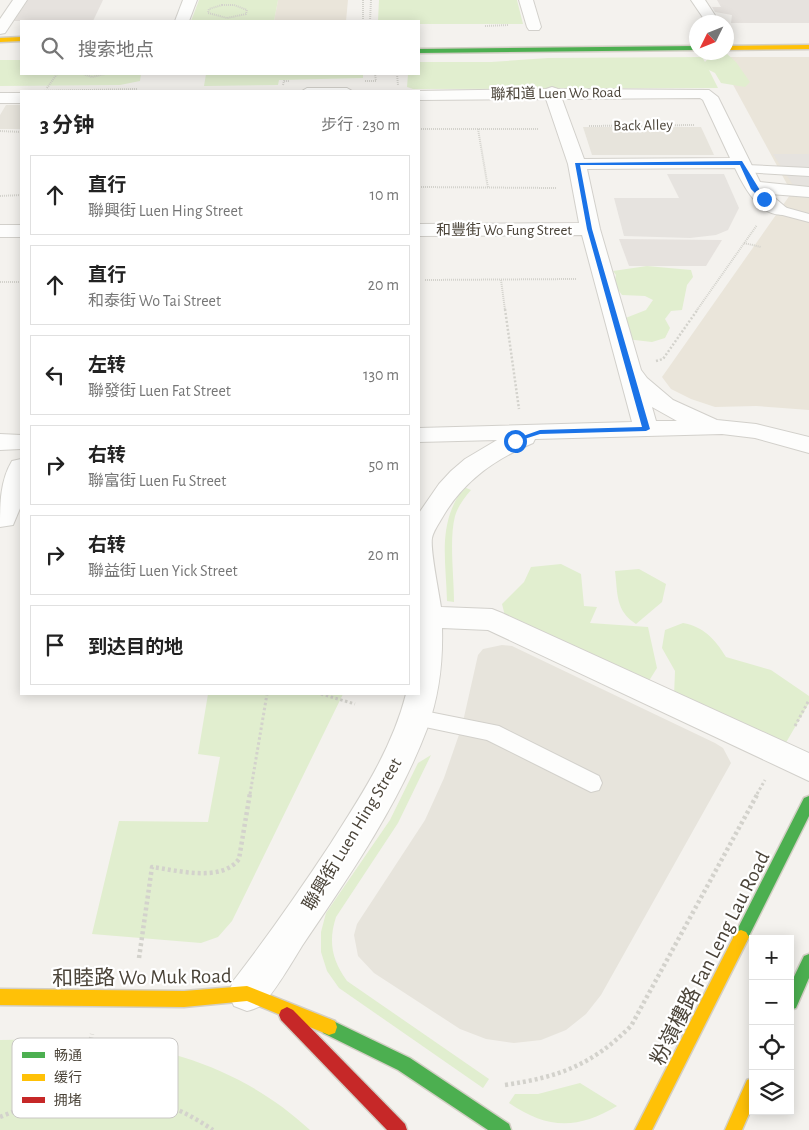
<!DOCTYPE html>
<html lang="zh">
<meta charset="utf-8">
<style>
:root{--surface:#fff;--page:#f2f2f2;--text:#222;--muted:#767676;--line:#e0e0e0}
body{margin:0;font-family:"Alegreya Sans","Noto Sans SC",sans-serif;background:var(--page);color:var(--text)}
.controls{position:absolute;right:15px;bottom:15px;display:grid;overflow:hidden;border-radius:0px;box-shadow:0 2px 12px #0003}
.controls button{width:45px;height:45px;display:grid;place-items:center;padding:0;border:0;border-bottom:1px solid var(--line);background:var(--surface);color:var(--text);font:25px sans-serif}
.compass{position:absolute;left:689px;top:15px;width:45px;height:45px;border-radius:50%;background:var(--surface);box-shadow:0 2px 12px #0003;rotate:227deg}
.stop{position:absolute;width:15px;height:15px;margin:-11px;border:4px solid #1a73e8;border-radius:50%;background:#fff}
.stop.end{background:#1a73e8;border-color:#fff;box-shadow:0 1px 5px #0008}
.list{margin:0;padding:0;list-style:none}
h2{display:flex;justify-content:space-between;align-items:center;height:65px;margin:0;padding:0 20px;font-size:21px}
h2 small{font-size:16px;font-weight:400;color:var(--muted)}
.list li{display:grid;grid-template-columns:32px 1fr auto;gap:15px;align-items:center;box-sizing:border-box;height:80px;margin:0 10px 10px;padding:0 10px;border:1px solid var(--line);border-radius:0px}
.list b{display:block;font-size:19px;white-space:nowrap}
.list p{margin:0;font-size:16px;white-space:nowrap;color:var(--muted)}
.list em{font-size:16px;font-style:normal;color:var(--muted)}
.icon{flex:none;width:28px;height:28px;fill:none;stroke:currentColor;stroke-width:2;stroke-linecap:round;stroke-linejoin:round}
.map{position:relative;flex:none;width:809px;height:1130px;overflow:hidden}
.search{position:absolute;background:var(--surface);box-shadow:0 2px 12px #0003;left:20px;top:20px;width:400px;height:55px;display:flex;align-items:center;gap:12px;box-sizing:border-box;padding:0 18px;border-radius:0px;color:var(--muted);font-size:19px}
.panel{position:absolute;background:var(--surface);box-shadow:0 2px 12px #0003;left:20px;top:90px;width:400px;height:605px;border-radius:0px}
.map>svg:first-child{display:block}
.residential{fill:#e7e4dc}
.industrial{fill:#e6e2de}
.education{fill:#eae5da}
.green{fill:#e1eecf}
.parking{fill:#e6e3df}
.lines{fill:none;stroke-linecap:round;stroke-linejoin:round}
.lane-casing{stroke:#d2d0cb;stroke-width:2}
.street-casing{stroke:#d2d0cb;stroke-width:2}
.fast-casing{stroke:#d3cfc5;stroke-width:3}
.slow-casing{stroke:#d3cfc5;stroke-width:3}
.jam-casing{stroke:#d3cfc5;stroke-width:3}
.path-far3{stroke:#d3d2cc;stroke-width:2;stroke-dasharray:1 1;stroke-linecap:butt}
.path-far2{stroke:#d3d2cc;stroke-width:2.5;stroke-dasharray:2 2;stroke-linecap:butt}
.path-far1{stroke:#d3d2cc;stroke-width:3;stroke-dasharray:2.5 2.5;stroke-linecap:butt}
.path{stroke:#d3d2cc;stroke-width:4.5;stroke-dasharray:3 3;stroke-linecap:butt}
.lane{fill:#fdfdfc;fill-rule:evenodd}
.street{fill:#fdfdfc;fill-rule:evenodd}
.fast{fill:#4caf50;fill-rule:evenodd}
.slow{fill:#ffc107;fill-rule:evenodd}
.jam{fill:#c62828;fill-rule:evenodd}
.route{fill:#1a73e8}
.labels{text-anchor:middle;stroke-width:4.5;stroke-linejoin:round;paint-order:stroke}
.far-street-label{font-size:15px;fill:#4b4439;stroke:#fff}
.street-label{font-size:18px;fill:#4b4439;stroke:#fff}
.near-street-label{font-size:21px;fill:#4b4439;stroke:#fff}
.key{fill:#fff;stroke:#c9c7c4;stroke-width:1}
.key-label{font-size:14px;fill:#4b4439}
</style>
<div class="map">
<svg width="809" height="1130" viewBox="0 0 809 1130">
<rect width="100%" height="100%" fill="#f4f2ee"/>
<g class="residential">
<path d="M6,105H21V129H0V115Z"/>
<path d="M583,127H701L714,155H592Z"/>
<path d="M502,645L512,646L715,743L723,748L731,763L601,995L586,1014L566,1030L541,1040L514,1043L486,1039L460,1029L374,973L358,956L354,935L357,924L425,820L444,778L462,726L478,655L483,649Z"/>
</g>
<g class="industrial">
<path d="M28,0H103L93,21H14Z"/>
<path d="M717,0H809V23H731L732,15L715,12L712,7H721Z"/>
<path d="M619,239L722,240L706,266H629Z"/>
</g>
<g class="education">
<path d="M278,0H348L346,21H274Z"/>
<path d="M718,57H809V188L788,186Z"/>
<path d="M790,195L809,196V410L756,406L715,407L691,399L671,389L662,377Z"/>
</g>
<g class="green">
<path d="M199,0H278L274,21H191Z"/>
<path d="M379,0H517L523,24H419V21H378Z"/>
<path d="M713,53H726L736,62L750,82L745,87L721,83L715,73L709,70L718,88L413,89L407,87L408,74H419V62H491L548,58L702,57L705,62Z"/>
<path d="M0,60H21V74H141L140,81L120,85L0,86Z"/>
<path d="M206,74H363V78L279,80L278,85L204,86Z"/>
<path d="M647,266L691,270L693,277L687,285L682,310L671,311L665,319L670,328L665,338L652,342L626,339L623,319L646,310L653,300L645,296L622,295L614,284L616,275L613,271Z"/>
<path d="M464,487L471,490C464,498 458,506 455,516C449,540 454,576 454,602L447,601C446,558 437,524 464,487Z"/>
<path d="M561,564L581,574L584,606L597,607L590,623L648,627L657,668L647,684L506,620L502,604L524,582L531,567Z"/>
<path d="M639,569L666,584L662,602L636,624C615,610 618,594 615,571Z"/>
<path d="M683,623C704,627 715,639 726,657L771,670L809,696V703L784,746L674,696L675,671L662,648L665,630Z"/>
<path d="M208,694H343L232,921L218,937L201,943L92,934L119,821L208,822L220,757L198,754Z"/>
<path d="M431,755L398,823L336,917C328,942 332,960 347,981L489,1079L483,1088L339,988L327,971L321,952V932L326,913L390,820L418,763Z"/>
<path d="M0,1040C34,1040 69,1038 103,1041C181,1049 253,1077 310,1130H0Z"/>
<path d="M580,1083L617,1106C577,1130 547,1129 509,1103L515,1094H538Z"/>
</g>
<g class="parking">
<path d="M773,154H809V186L793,185Z"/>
<path d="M667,174H724L739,208L728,230L716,235L690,238L624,236L614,198H679Z"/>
</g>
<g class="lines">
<defs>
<g id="lane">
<path d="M307,88H347L352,91H302Z"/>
<path d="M746,165L809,168V176L742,172L740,169Z"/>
<path d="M780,206L809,214V222L775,213L774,210L775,207Z"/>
<path d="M414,709L499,726L599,776L602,783L599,790L591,792L487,740L406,723L403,717L406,711Z"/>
</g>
<g id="street">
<path d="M13,0H27L5,33L0,34V19Z"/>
<path d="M183,0H197L189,21H175Z"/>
<path d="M519,0H533L541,27L539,30H529L527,27Z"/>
<path d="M691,0H705L718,20L716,22H706Z"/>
<path d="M552,87L558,89L709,90L718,97L760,182L809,187V197L770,194L789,210L787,214C761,220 744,187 735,168L587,169L600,229L641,370L647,378L673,400L717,420L756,424L809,437V453L755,438L722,434L535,439L533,443C495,459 463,481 442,518C439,523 433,532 432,538C430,550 439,592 441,607L492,609L502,613L809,753V781L488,630L442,628C443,663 439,696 427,729C398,806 348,878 302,946C292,962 274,994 261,1005C258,1008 251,1010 247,1011L234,1006L228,993L234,980C268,936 300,890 331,843C361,796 392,749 406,694H419V513L439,484L451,471L465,459L497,440L419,442V428L632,422L582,235L419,236V224L579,223L568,164L546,99L419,100V91H415L546,89ZM700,98L703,100L730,158L584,159L562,99ZM652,407L677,421H656Z"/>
<rect x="0" y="93" width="21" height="10"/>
<rect x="0" y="225" width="21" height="12"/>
<path d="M0,434L21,435V449L0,450Z"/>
<path d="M21,459V506L13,525L0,527C0,504 0,481 12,461Z"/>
</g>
<g id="fast">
<path d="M696,46V50L419,53V49Z"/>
<path d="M809,796V816L746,942L741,944L736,942L733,937L736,932L804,798Z"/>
<path d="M809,954V978L796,1008L790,1010V985L804,956Z"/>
<path d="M329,1019L410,1058L509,1124L511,1130H488L398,1070L323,1033L321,1027L323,1021Z"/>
</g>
<g id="slow">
<path d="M21,37V41L0,42V38Z"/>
<path d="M809,45V49L726,50V46Z"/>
<path d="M741,930L746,932L749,937L652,1130H635L736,932Z"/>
<path d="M247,986L335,1021L337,1027L335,1033L329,1035L247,1001L184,1007L0,1005V989L184,991Z"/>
<path d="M753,1078V1105L742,1130H725L747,1080Z"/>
</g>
<path id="jam" d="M287,1007L293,1010L405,1124L407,1130H387L281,1020L279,1015L281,1010Z"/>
</defs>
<use href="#lane" class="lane-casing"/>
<use href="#street" class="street-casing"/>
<use href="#fast" class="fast-casing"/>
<use href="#slow" class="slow-casing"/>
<use href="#jam" class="jam-casing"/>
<g class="path-far3">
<path d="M363,0V21"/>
<path d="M222,5H234L247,10L246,14L227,18L208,13L209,9Z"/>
<path d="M370,21L371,0"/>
<path d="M485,26L509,25"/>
<path d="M83,74L92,77L105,74"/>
<path d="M137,74H146"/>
<path d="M397,74L398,85"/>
<path d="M365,81H376L375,74"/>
<path d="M283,85L284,81H289"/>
<path d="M47,88L57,74"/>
<path d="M38,91L137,89"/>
<path d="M589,126L695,125"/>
<path d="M419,129H538"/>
<path d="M478,129L488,188"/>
<path d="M0,131L21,132"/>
<path d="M419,187L556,188"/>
<path d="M0,196L21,195"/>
<path d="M744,243L761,247"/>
<path d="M425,280L576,279"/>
<path d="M501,280L505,310"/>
<path d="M0,282H21"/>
<path d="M697,310L757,225"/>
</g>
<g class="path-far2">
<path d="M505,309L519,409"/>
<path d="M656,361L663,359L698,309"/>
</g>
<g class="path-far1">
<path d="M321,694L355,704"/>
<path d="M795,726L809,700"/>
<path d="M250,794L267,694"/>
<path d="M757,794L765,780"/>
</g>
<g class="path">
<path d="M139,958L152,867C177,870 221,883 239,859L250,793"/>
<path d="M505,1085C559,1077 592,1065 631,1026L758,793"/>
<path d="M79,1093L92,1034"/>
<path d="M0,1117C78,1084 141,1081 213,1130"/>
</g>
<use href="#lane" class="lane"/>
<use href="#street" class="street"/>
<use href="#fast" class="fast"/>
<use href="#slow" class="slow"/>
<use href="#jam" class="jam"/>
</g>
<path class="route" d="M742,161L766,200H762L751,189L740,165H580L592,229L650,429L646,431L540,434L512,443V440L540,430L642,427L587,229L575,163Z"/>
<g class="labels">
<g class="far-street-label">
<text transform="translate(556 93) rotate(-1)" y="5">聯和道 Luen Wo Road</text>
<text transform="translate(643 125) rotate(-1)" y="5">Back Alley</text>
<text x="504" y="235">和豐街 Wo Fung Street</text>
</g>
<g class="street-label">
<text transform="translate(352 834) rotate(-59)" y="6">聯興街 Luen Hing Street</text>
</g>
<g class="near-street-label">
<text transform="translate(710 958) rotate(-63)" y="7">粉嶺樓路 Fan Leng Lau Road</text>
<text transform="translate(142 977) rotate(-1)" y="7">和睦路 Wo Muk Road</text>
</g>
</g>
<rect x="12" y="1038" width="166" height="80" rx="8" class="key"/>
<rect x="22" y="1052" width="23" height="6" fill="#4caf50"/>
<rect x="22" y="1074" width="23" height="7" fill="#ffc107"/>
<rect x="22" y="1097" width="23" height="6" fill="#c62828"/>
<g class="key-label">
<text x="54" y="1060">畅通</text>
<text x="54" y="1082">缓行</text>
<text x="54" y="1105">拥堵</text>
</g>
</svg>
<div class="controls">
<button>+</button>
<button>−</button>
<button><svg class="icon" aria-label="locate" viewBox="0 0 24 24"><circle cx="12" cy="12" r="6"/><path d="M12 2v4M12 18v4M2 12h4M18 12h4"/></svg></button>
<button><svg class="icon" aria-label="layers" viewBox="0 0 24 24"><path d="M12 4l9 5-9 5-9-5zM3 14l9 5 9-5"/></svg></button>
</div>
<svg class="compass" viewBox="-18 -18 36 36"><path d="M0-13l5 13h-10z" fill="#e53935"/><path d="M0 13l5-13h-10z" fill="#767676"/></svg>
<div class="stop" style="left:515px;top:441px"></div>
<div class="stop end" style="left:764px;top:199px"></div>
<div class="search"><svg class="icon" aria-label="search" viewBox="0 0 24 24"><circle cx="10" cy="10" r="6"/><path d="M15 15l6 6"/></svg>搜索地点</div>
<section class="panel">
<h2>3 分钟<small>步行 · 230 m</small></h2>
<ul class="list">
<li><svg class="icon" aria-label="ahead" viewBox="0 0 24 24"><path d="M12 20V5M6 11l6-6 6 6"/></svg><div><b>直行</b><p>聯興街 Luen Hing Street</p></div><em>10 m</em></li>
<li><svg class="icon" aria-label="ahead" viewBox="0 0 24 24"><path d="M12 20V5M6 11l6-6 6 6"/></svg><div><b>直行</b><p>和泰街 Wo Tai Street</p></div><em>20 m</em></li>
<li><svg class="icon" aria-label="left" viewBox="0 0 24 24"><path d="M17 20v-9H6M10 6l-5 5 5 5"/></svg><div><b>左转</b><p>聯發街 Luen Fat Street</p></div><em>130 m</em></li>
<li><svg class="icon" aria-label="right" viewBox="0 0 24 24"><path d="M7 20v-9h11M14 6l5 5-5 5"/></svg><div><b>右转</b><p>聯富街 Luen Fu Street</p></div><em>50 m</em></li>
<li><svg class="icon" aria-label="right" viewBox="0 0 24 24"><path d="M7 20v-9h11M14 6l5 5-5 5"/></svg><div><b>右转</b><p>聯益街 Luen Yick Street</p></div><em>20 m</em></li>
<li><svg class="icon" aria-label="arrive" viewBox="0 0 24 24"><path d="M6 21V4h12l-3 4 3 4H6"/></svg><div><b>到达目的地</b></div></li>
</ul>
</section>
</div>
